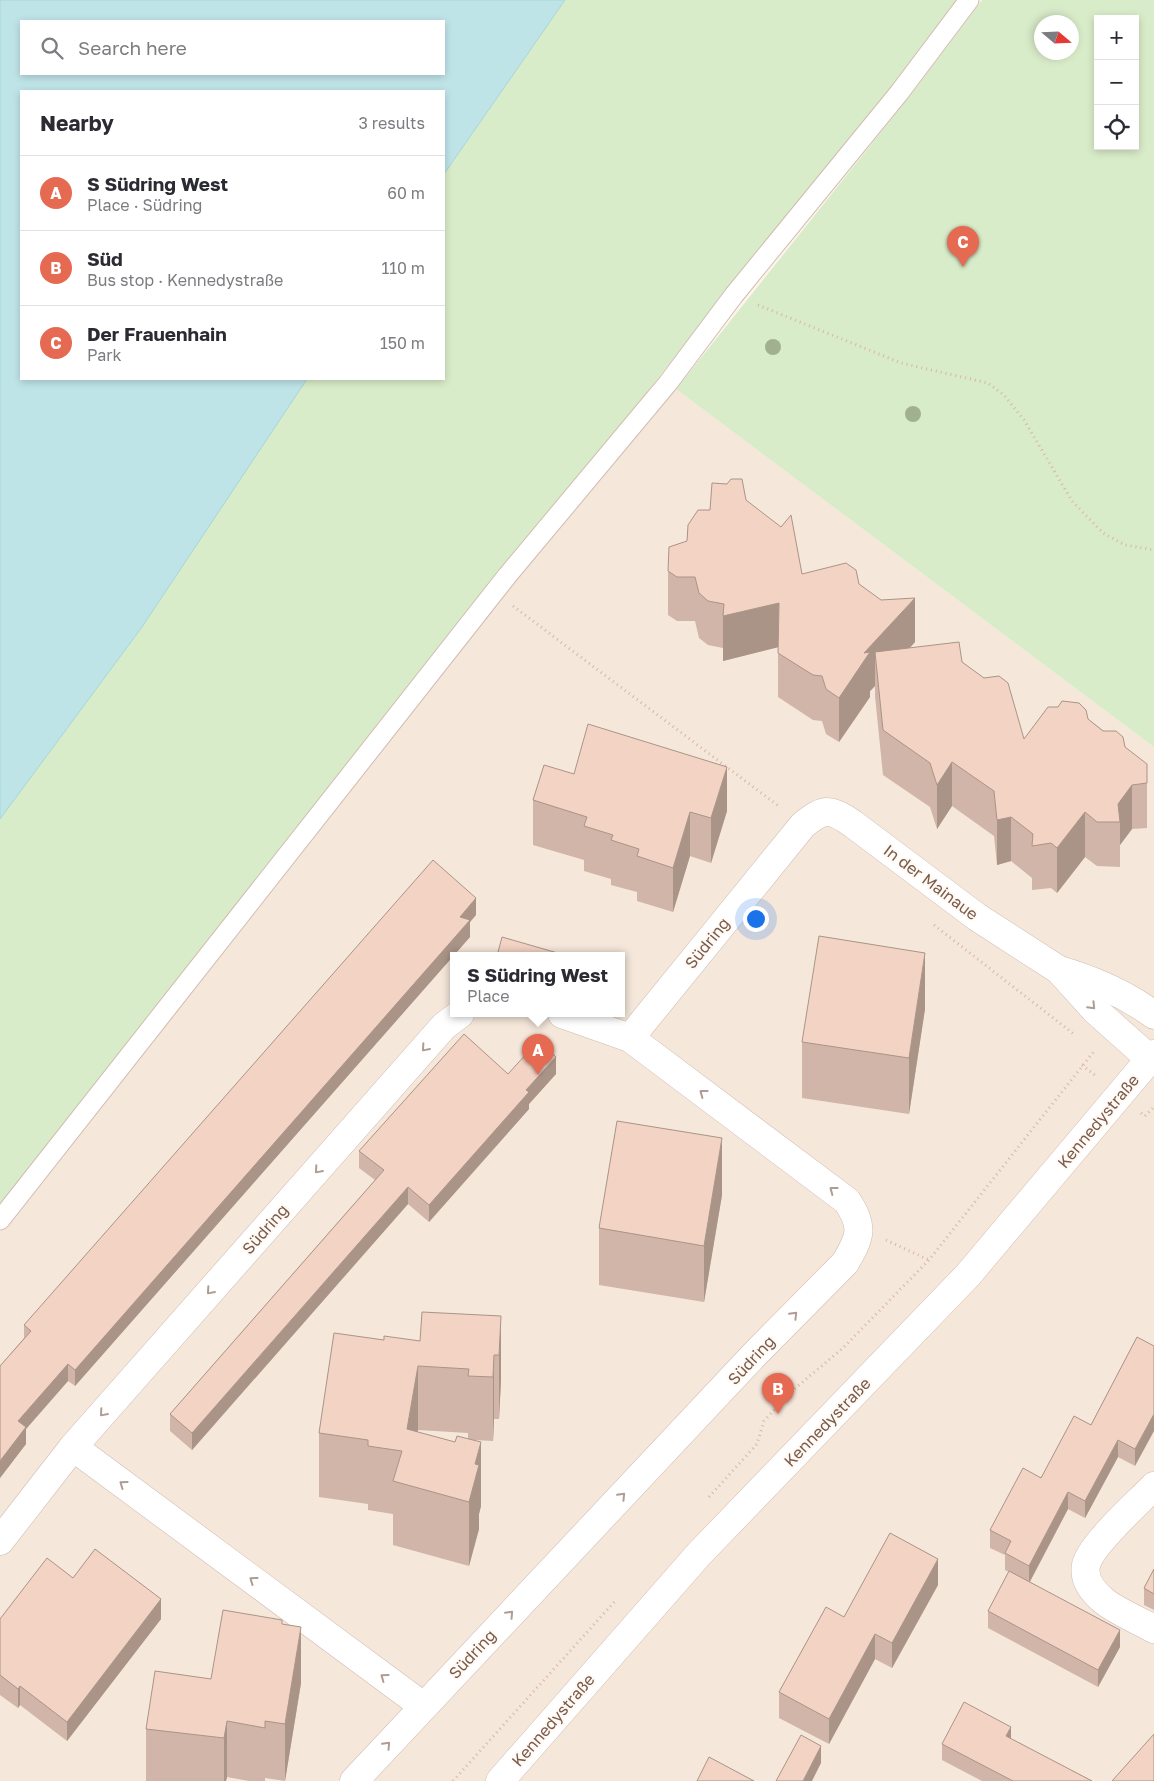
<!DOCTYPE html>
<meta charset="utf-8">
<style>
:root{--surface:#fff;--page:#f2f2f3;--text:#2b2b33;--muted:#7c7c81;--line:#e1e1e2;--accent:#e66a52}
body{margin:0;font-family:"Golos Text",sans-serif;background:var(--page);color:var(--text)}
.controls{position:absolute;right:15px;top:15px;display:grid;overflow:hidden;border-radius:0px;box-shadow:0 2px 8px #0003}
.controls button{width:45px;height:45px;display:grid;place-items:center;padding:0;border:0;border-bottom:1px solid var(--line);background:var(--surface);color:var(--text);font:25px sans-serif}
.compass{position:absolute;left:1034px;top:15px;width:45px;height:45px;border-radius:50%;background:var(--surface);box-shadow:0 2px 8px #0003;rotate:109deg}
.you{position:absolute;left:755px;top:918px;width:18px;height:18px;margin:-12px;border:4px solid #fff;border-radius:50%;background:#1a73e8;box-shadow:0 0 0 8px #1a73e833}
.badge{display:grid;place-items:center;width:32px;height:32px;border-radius:50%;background:var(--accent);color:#fff;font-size:16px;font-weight:700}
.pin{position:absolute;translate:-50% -41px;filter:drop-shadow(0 1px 2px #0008)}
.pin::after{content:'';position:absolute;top:26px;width:18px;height:15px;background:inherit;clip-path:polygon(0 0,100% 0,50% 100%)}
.popup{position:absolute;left:450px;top:952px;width:175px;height:65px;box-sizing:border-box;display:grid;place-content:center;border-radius:0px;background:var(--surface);filter:drop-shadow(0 1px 4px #0005);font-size:16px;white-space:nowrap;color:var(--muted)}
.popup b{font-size:19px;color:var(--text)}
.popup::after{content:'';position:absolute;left:50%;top:100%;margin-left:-10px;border:10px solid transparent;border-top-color:var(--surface)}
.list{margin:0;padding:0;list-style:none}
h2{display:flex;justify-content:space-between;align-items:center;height:65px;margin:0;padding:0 20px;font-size:21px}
h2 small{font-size:16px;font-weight:400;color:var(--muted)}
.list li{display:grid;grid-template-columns:32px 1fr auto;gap:15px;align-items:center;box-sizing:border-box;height:75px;padding:0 20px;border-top:1px solid var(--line)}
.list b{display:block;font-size:19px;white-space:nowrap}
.list p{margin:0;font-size:16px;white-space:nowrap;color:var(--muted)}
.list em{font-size:16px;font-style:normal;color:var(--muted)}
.icon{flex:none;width:28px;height:28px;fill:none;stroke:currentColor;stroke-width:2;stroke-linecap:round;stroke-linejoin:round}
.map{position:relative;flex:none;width:1154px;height:1781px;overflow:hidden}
.search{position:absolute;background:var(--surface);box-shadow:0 2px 8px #0003;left:20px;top:20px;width:425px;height:55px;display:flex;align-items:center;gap:12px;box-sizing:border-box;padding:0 18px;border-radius:0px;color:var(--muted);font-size:19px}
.panel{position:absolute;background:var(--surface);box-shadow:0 2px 8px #0003;left:20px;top:90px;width:425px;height:290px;border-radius:0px}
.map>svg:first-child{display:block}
.residential{fill:#f5e7da;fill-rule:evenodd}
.green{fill:#d9ecc9;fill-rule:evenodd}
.water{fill:#bfe4e8;stroke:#a5d5da;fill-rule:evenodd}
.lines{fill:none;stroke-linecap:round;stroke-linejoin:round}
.service-casing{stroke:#d1bcb0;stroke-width:21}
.minor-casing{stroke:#d1bcb0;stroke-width:29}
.secondary-casing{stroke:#d6bfb0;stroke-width:29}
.path{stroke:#d9b6a5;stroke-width:3;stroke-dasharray:1 4;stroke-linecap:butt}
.service{stroke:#fff;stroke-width:19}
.minor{stroke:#fff;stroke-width:28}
.secondary{stroke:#fff;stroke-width:28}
.tree{fill:#a1b18e}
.wall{fill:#d1b5a8;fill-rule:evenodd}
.shaded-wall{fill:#aa9488}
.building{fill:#f3d3c3;stroke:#aa9488}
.oneway{stroke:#af9c94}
.labels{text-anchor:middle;stroke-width:4;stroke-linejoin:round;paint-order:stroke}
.street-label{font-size:16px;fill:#7a5a4d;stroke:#fffaf3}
</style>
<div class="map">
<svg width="1154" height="1781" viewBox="0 0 1154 1781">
<rect width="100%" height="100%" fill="#fdf5ec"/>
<path class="residential" d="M668,383L1154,747V1781H0V1232ZM454,956H622V1014H454Z"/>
<g class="green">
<path d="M565,0H959L893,89L732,285L0,1205V819L142,627L307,379H444V174Z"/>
<path d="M982,0H1154V747L676,389L909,97ZM1098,19H1135V146H1098ZM1042,22H1072V52H1042Z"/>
</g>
<path class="water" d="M0,0H565L444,174V91H21V379H307L142,627L0,819ZM21,21H444V74H21Z"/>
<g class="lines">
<defs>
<path id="service" d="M0,1220L507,576L668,383L734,295L899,93L969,0"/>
<g id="minor">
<path d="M1059,970C1094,980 1124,993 1154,1015"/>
<path d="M630,1038L803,825C825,807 831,809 853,824L977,917L1059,970L1096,1011L1150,1059"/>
<path d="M73,1447L423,1706"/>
<path d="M1154,1486C1138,1503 1091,1544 1086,1565C1083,1580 1093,1592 1104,1601C1118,1612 1138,1620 1154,1629"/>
<path d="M0,1541L73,1447L444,1026L460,1014"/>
<path d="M354,1781L755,1354L845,1263C861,1236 864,1227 847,1201L630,1038L562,1014"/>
</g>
<path id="secondary" d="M500,1781L699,1554L968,1275L1154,1054"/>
</defs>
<use href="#service" class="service-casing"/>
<use href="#minor" class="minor-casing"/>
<use href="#secondary" class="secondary-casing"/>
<g class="path">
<path d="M758,305L901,363L988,383L1004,395L1024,420L1072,501L1103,533L1125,545L1154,550"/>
<path d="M513,606L780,807"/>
<path d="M934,925L1075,1035"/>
<path d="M1082,1065L1096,1076"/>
<path d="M1141,1113L1145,1116L1154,1107"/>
<path d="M886,1240L929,1260"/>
<path d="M775,1374L792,1391"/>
<path d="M709,1497L757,1444L764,1421L792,1391L843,1348L929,1260L1095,1050"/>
<path d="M453,1781L616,1600"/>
</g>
<use href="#service" class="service"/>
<use href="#minor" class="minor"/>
<use href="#secondary" class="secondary"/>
</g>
<g class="tree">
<circle cx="773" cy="347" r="8"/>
<circle cx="913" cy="414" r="8"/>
</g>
<g class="wall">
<path d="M746,500L802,574L859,584L915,642L910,648L962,662L1024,739L1088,719L1125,747L1147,783V828L1132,829L1120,845V867L1097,866L1085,857L1057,893L1051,888L1032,890V878L1011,861L997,865L994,836L952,806L937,829L930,807L883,775L875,696V686L870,691V697L839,742L826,734L822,721L813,720L778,697V647L723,661V648L708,645L699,638L695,621H677L668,615V571L687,541L710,510Z"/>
<path d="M533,800L727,811L711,863L690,856L673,912L637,901V892L611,885V879L584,871V860L533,845Z"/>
<path d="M476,915L470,922V937L75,1386L68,1381L26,1429V1444L0,1478V1366L24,1338V1325Z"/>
<path d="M925,1009L909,1114L802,1098V1042Z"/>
<path d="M508,1074H556L529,1104V1109L429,1222L408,1204L192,1450L170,1431V1414L375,1180L359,1168V1151Z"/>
<path d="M722,1195L704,1302L599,1285V1228Z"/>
<path d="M501,1316V1380L499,1419H494L493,1441L474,1440L481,1506L479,1514V1529L469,1566L393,1545V1514L368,1510V1504L319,1497V1433L384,1340L420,1341ZM418,1430L468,1433V1439L455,1442L417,1432Z"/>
<path d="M1137,1337L1135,1466L1118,1457L1085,1518L1068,1509L1030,1582L1120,1647L1098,1687L988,1628V1611L1009,1572L1005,1570V1555L990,1548V1530L1091,1425Z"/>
<path d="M1154,1569V1610L1144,1605V1588Z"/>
<path d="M73,1578L161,1619L67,1741L20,1705L18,1708L0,1695V1619Z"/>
<path d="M938,1585L892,1668L875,1659L829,1744L779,1718V1692L844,1617Z"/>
<path d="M282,1624L301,1683L285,1781L265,1778V1781H249L227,1777L226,1781H146V1729Z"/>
<path d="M1011,1739L1092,1781H982L942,1760V1744Z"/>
</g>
<g class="shaded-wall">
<path d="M915,598V642L878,682L875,652V686L870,691V697L839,742V698L864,653Z"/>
<path d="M779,603V647L723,661V616Z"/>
<path d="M952,762V806L937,829V785Z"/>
<path d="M727,767V811L711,863V818Z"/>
<path d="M1132,785V829L1120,845V822L1118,804Z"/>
<path d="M690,812V856L673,912V868Z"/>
<path d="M1085,812V857L1057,893V848Z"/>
<path d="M1011,817V861L997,865V820Z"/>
<path d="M476,898V915L470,922V937L75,1386V1370Z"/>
<path d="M925,953V1009L909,1114V1058Z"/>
<path d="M556,1057V1074L529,1104V1109L429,1222V1205L526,1090Z"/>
<path d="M722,1138V1195L704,1302V1246Z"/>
<path d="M408,1187V1204L192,1450V1433Z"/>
<path d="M501,1316V1380L499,1419V1355Z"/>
<path d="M494,1355V1419L493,1441V1377Z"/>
<path d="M68,1364V1381L26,1429V1444L0,1478V1461L18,1421Z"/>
<path d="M418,1366V1430L408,1485L407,1429Z"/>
<path d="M1154,1414V1431L1135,1466V1449Z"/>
<path d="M1118,1440V1457L1085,1518V1501Z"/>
<path d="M481,1442V1506L479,1514V1529L469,1566V1502L475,1464Z"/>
<path d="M1068,1492V1509L1029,1583V1566Z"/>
<path d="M938,1559V1585L892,1668V1643Z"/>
<path d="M161,1599V1619L67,1741V1722Z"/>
<path d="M301,1627V1683L285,1781V1724Z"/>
<path d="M1120,1630V1647L1098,1687V1670Z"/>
<path d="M875,1634V1659L829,1744V1719Z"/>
<path d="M20,1686V1705L18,1708V1689Z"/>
<path d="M227,1721V1777L226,1781H224V1738Z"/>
<path d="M1011,1727V1743L1006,1736Z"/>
<path d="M821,1746V1763L812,1781H803Z"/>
</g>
<g class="building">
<path d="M731,479H742L746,500L781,527L791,515L802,574L846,563L856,570L859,584L881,600L915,598L864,653L870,652L839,698L826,689L822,676L813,675L778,653L779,603L723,616L724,604L708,601L699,593L695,577H677L668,571L669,547L687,541L688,525L698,510H710L712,483L727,484Z"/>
<path d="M959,642L962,662L984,678L999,676L1008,683L1024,739L1048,707H1058L1062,701L1079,703L1086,710L1088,719L1103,731H1116L1123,737L1125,747L1147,764V783L1132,785L1118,804L1120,822H1097L1085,812L1057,848L1051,843L1032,846L1033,834L1011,817L997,820L994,791L952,762L937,785L930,763L883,730L875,652Z"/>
<path d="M588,724L727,767L711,818L690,812L673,868L637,856L639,849L611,840L613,835L584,826L587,817L533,800L544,765L574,774Z"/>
<path d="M433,860L476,898L460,917L470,920L75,1370L68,1364L18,1421L26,1427L0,1461V1366L31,1331L24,1325Z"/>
<path d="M819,936L925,953L909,1058L802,1042Z"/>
<path d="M502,937L568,956H497Z"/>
<path d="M464,1034L508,1074L538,1041L556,1057L526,1090L529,1092L429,1205L408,1187L192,1433L170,1414L384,1170L359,1151Z"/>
<path d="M617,1121L722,1138L704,1246L599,1228Z"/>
<path d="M422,1312L501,1316L499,1355H494L493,1377L468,1376L469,1369L418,1366L407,1429L455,1442L457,1436L481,1442L475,1464L479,1465L469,1502L393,1481L402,1451L368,1446V1440L319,1433L334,1333L384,1340V1336L420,1341Z"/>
<path d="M1137,1337L1154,1346V1414L1135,1449L1118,1440L1085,1501L1068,1492L1029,1566L1005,1553L1011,1541L990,1530L1023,1468L1041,1478L1074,1416L1091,1425Z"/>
<path d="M890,1533L938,1559L892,1643L875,1634L829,1719L779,1692L826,1607L844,1617Z"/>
<path d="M95,1549L161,1599L67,1722L20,1686L18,1689L0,1675V1619L47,1558L73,1578Z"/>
<path d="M1154,1569V1594L1144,1588Z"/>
<path d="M1009,1571L1120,1630L1098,1670L988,1611Z"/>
<path d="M223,1610L282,1620V1624L301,1627L285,1724L265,1721V1728L227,1721L224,1738L146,1729L155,1671L211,1679Z"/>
<path d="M964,1702L1011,1727L1006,1736L1092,1781H1013L942,1744Z"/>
<path d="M1154,1734V1781H1112Z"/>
<path d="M801,1735L821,1746L803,1781H776Z"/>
<path d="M709,1757L754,1781H697Z"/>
</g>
<defs><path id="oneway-chevron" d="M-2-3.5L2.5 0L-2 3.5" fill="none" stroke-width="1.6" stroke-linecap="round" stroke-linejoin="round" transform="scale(1.25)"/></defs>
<g class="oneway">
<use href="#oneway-chevron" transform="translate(1092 1006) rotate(46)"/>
<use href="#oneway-chevron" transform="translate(425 1048) rotate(131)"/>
<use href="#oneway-chevron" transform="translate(703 1093) rotate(-143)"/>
<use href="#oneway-chevron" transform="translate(318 1170) rotate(131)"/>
<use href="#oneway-chevron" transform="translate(833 1190) rotate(-143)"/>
<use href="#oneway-chevron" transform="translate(210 1291) rotate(131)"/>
<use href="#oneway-chevron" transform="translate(794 1315) rotate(-46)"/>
<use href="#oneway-chevron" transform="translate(103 1413) rotate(131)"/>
<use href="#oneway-chevron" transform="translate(123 1484) rotate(-144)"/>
<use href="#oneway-chevron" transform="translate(622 1496) rotate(-46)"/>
<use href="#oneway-chevron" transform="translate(253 1580) rotate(-144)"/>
<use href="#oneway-chevron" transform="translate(510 1614) rotate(-47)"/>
<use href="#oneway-chevron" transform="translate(384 1677) rotate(-144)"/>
<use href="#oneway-chevron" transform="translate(387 1745) rotate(-47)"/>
</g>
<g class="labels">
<g class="street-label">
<text transform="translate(931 882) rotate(37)" y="6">In der Mainaue</text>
<text transform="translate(707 943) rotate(-51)" y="6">Südring</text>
<text transform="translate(1098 1121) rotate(-50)" y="6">Kennedystraße</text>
<text transform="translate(265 1229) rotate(-49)" y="6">Südring</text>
<text transform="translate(751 1360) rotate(-47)" y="6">Südring</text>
<text transform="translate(827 1422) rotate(-46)" y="6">Kennedystraße</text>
<text transform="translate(472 1654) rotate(-47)" y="6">Südring</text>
<text transform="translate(553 1720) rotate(-49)" y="6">Kennedystraße</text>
</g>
</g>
</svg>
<div class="controls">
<button>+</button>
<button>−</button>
<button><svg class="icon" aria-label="locate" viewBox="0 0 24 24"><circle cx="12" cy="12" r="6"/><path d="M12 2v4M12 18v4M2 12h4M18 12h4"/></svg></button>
</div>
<svg class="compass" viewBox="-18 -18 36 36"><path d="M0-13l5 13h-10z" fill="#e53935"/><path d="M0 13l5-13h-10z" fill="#7c7c81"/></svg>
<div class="you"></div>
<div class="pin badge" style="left:538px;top:1075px">A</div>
<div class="popup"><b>S Südring West</b>Place</div>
<div class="pin badge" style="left:778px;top:1414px">B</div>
<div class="pin badge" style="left:963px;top:267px">C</div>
<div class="search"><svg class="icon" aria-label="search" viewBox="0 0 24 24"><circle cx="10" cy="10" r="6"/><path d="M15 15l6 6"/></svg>Search here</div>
<section class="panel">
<h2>Nearby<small>3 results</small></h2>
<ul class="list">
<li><span class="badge">A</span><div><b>S Südring West</b><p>Place · Südring</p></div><em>60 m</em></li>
<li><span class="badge">B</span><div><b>Süd</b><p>Bus stop · Kennedystraße</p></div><em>110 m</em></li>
<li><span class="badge">C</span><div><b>Der Frauenhain</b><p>Park</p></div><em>150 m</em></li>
</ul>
</section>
</div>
